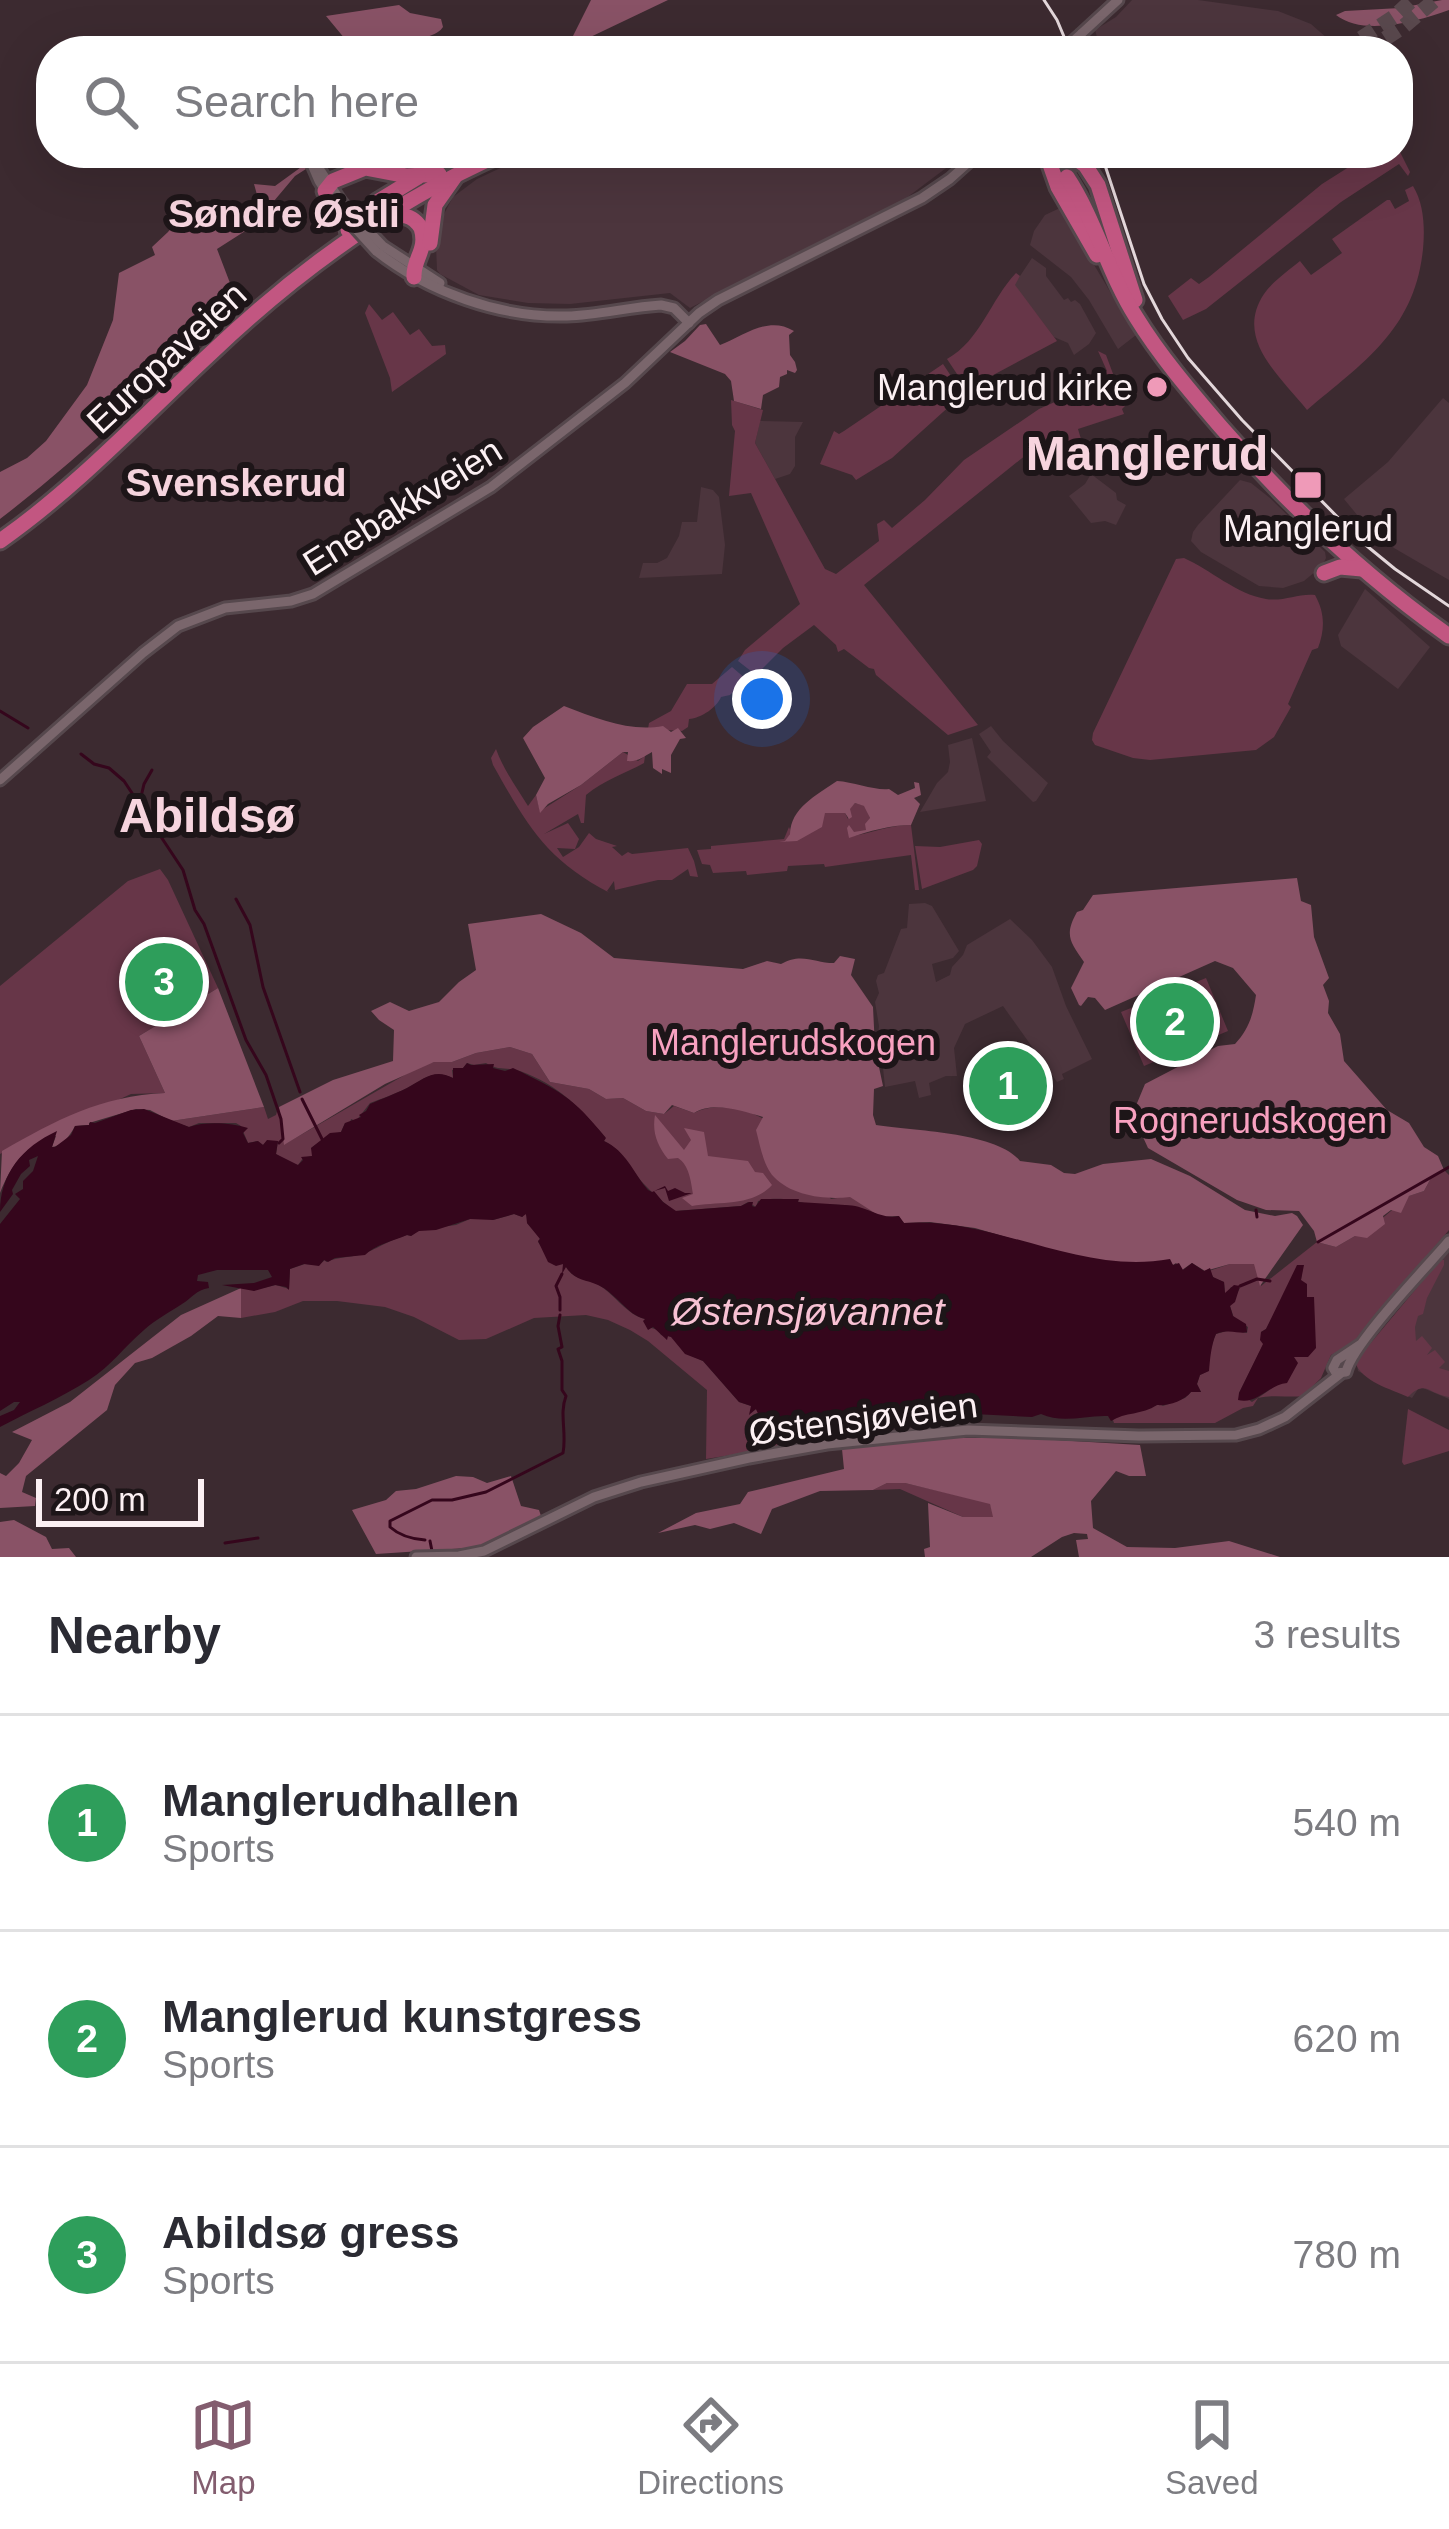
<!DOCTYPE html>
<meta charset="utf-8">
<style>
:root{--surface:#fff;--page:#f7f7f7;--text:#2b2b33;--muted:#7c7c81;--line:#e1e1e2;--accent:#835d6f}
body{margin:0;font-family:Helvetica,sans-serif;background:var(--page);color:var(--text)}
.scale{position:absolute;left:36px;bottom:30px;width:168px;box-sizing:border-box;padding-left:12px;border:6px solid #fcf0f3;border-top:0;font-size:33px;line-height:42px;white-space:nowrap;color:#fcf0f3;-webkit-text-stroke:9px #1d1518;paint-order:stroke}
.you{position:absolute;left:762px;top:699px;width:42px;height:42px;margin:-30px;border:9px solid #fff;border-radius:50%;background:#1a73e8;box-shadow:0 0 0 18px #1a73e833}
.badge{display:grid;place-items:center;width:78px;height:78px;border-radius:50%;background:var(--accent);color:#fff;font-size:39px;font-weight:700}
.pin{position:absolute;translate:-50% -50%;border:6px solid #fff;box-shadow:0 3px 12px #0006}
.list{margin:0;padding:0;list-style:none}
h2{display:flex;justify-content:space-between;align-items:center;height:156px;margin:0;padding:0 48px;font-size:51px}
h2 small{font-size:39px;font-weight:400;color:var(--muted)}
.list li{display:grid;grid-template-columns:78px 1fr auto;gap:36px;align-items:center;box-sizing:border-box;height:216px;padding:0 48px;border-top:3px solid var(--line)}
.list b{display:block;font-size:45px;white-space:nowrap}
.list p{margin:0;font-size:39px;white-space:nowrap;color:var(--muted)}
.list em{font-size:39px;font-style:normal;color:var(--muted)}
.icon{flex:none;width:66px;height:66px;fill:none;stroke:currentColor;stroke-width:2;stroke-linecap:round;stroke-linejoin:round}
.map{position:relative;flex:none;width:1449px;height:1557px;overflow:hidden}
.search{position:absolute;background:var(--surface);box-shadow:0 12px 48px #0002;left:36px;right:36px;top:36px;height:132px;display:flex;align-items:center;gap:30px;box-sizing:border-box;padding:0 42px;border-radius:48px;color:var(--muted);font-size:45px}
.sheet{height:804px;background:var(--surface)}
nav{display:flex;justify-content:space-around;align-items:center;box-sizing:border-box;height:168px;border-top:3px solid var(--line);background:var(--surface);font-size:33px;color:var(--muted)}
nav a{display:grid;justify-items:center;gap:6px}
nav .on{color:var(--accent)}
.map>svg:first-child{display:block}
.built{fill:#4c353d}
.green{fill:#673648;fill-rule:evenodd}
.forest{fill:#895266}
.water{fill:#35061c}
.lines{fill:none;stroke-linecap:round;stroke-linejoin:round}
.stream{stroke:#35061c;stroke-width:3}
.highway-tunnel{stroke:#59484d;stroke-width:15;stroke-dasharray:15 8;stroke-linecap:butt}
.secondary-casing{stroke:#56484d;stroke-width:15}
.highway-casing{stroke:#56484d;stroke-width:21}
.secondary{stroke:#7a666c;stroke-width:9}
.highway{stroke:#c25681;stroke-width:15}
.rail{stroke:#e3d7da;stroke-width:3}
.secondary-bridge-casing{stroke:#56484d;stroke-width:15;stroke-linecap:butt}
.secondary-bridge{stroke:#7a666c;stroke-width:9}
.poi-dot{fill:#ef9ab8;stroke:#1d1518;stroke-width:4.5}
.labels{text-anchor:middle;stroke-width:12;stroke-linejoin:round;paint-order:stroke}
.street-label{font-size:36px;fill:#fcf0f3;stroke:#1d1518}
.poi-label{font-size:36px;fill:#fcf0f3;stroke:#1d1518;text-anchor:end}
.park-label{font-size:36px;fill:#f8a1c0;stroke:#1d1518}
.neighbourhood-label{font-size:39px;font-weight:bold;fill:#f6d4de;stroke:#1d1518}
.water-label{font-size:39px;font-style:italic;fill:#f8c2d4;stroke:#1d1518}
.district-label{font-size:48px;font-weight:bold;fill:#f6d4de;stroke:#1d1518}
</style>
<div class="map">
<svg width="1449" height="1557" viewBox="0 0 1449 1557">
<rect width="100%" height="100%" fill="#3c2a30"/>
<g class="built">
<path d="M1132,0H1198L1278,11L1311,24L1336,46L1320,51H1101L1095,30L1116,17Z"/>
<path d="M532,153H966L905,199L690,308L670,293L570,304L528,303L479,295L440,274L437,270L436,245L443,216L453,197L477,179Z"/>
<path d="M1060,208L1136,335L1118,349L1089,300L1071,277L1030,245L1034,231L1045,215Z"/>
<path d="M1032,258L1046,268V276L1064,300L1068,298L1071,302L1075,300L1080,304L1096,333L1089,344L1074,355L1068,343L1054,337L1014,285Z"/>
<path d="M1443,398L1449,403V580L1394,548L1358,516L1344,499L1388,462Z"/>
<path d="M760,421L803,422L795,437V466L790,474L775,479L755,443Z"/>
<path d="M1091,474L1116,493L1117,500L1126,505L1116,525L1105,521L1091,523L1069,496L1085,484Z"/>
<path d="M1240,480L1251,483L1270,498L1325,552L1326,558L1322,566L1304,581L1283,588L1259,586L1201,552L1191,541L1193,532L1198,525Z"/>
<path d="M701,487L713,490L719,497L725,545L722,574L639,578L643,563H657L667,558L679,536L682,522H697Z"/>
<path d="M1365,589L1430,647L1398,689L1341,646L1338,635Z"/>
<path d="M991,726L1003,741L1048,783L1036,801L1033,802L987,757L991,752L979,734Z"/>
<path d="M972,738L986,801L920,812L937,783L948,772L950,762L948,745Z"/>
<path d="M925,903L932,906L959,951L953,958L932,964L936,982L950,975L952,967L963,955L967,945L1010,919L1032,940L1052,967L1066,1006L1092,1059L1062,1074L1064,1079L1057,1082L1003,1006L965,1024L954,1048L957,1076H946L929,1083L931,1095L919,1098L915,1081L885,1087L882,1058L877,1043L879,1026L875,1002L879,993L876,981L878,975L884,973L901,929L907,928L909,904Z"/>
<path d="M1449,1251V1399L1423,1388L1418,1389L1412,1398L1358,1371L1356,1360Z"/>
</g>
<g class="green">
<path d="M1398,148L1410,172L1408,176L1399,164L1341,202L1206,309L1183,320L1168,296L1191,278L1199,284L1209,277L1322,184L1371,153H1398Z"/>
<path d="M1413,186C1424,204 1425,228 1423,249C1415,329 1364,362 1307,410C1280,376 1234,339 1264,294C1273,281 1288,271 1300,261L1311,275L1342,253L1332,239L1387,200H1390L1395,209L1409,201L1405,190Z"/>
<path d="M1016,273L1020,276L1015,285L1057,341L967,389L947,359C980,341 991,299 1016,273Z"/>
<path d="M369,304L382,320L393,312L410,335L419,329L432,346L445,345L446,354L392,392L390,378L365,313Z"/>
<path d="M1098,351L1106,355L1125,406L1122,409L1124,414L1078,429L1089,466L1075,469L1064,432L1057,430L864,585L978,725L948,735L876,675L874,669L869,668L844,649L838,652L836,645L814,625L783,648L756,675L738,661L745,650L800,604L751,493L729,496L735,431L732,425L731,400L763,410L755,443L825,569L836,574L879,541L877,524L884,520L892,528L925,500L964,460L1039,409L1093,385L1092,382L1107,371Z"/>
<path d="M943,364L963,394L892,458L856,480L852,475L820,464L834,431L839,434L844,431Z"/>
<path d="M1184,558C1211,570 1236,594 1266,599C1283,602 1299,593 1315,595C1325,613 1325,629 1318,648L1312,650L1288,704L1291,707L1274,737L1256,750L1150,760L1133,758L1095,745L1092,740L1093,733L1176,559Z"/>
<path d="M732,667L746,679L730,695L721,697C717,707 702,718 689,719L688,727L682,731L648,729L649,723L671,711L687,684H712Z"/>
<path d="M496,749C503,769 517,788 528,806L536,795L540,811L581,785L623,752L638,761L645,756L644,763C624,774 604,780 586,795L584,823H581L578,814L544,834L568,823L579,839L575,849L557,848L563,857L579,847L589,833L596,839L617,846L612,847L622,856L628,852L632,854L688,848L694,861L698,877L690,876L688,869L672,880H658L615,890L614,881L607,891L610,893C546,860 527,825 493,765L491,758Z"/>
<path d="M855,803L865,806L870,818L867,830L849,837C871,833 890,825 911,825L919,890H915L911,855L825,867L824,864L788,866L787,871L747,875L746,871L713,873L710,865L702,864L697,850L711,849V846L784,839L789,827L791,832L786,842L825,813H845L848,819L849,809Z"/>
<path d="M979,840L982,844L977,866L973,870L922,889L915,846L940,847Z"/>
<path d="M160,869L168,880L218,988L139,1036L165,1093L131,1094L0,1154V986L128,881Z"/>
<path d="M1206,978L1228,1031L1144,1066L1121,1012Z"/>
<path d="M510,1047L532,1054L550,1082L589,1089L606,1099L623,1098L646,1111L664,1114L674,1106L694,1113C711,1103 742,1107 760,1117C774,1124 818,1183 831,1199L850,1196L879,1214C867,1211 853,1205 841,1205C830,1204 816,1206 804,1203C787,1199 778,1197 758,1201L756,1207L748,1202L741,1206L674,1211C664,1202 653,1194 644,1184C630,1169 624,1151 604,1141L605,1137C579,1107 559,1085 520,1071C507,1067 498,1071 486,1063L474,1065L467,1063L463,1068L452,1070L453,1078C433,1069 424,1079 407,1088C393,1095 383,1098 370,1103L356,1121L351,1119L350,1123H345L341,1132L325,1138L311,1148L315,1153L312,1156L303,1158L298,1165L291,1164L276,1154L278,1141H267L263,1145L257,1141L248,1143L241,1126L236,1123H199L189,1127L171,1121L264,1107L268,1119L276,1115L278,1108L285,1144L422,1065L434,1062H452L476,1053Z"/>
<path d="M1444,1170L1449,1175V1230L1351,1345L1331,1355L1321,1378L1303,1396C1287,1398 1276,1394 1258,1398L1253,1406L1243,1408L1215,1423H1114L1113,1420C1124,1410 1145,1411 1159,1404L1163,1406L1185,1398L1191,1392H1201L1197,1384L1200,1375L1208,1371C1209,1358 1211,1345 1216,1334L1231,1330L1247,1333L1248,1327L1234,1318L1230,1306L1240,1288L1231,1287L1227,1293H1225L1224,1282L1214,1278L1209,1271L1230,1264H1255L1261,1286L1317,1242L1336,1247L1355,1236H1361L1409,1196L1424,1191L1431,1178ZM1303,1266L1301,1280L1307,1297H1314L1308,1356L1294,1357L1278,1384L1252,1402L1239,1393L1264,1343L1261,1332L1266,1329Z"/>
<path d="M522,1208L528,1218L527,1223L540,1238L538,1242L554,1265L563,1264V1268L566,1267C575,1281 586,1278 599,1285C615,1295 627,1315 645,1319L648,1327L658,1330L661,1335L672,1337L685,1353L703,1361L739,1402L751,1406V1412L756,1409C761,1421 780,1432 789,1429L794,1445L706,1459L707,1390L648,1341L630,1330L608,1320L586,1315L534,1318L486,1339L459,1340L414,1317L385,1307L337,1301H303L275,1312L241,1318V1288L254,1290L276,1285L289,1289L290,1269L305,1264L319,1265L325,1260L326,1262C340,1256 354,1258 368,1252C381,1246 393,1239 407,1235L411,1236L419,1230L456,1225L470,1219L483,1217L493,1220L514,1214L523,1217Z"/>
<path d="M1440,1260H1444V1265L1427,1298L1423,1314L1418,1316L1415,1327L1416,1341L1422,1336L1432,1348L1427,1355L1435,1350L1445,1362L1439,1368L1449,1371V1397C1428,1394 1426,1379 1408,1397C1391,1389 1362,1382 1355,1362Z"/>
<path d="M1408,1409L1449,1430V1451L1404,1465L1402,1462Z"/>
<path d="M887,1483H905L990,1503L994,1517H963L900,1489L873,1490Z"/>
</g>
<g class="forest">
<path d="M591,0H668L582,41L573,51H548L570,42Z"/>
<path d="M1442,0H1449V10C1418,21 1364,37 1336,15L1345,11L1400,8Z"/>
<path d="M399,5L410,13L441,19L443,27C437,36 427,34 421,43L423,51H355L326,16Z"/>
<path d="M304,165L306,169L295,176L253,226L217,249L238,304C162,379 85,454 0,519V472L27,458L46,441L87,385L113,320L119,273L155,255L152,247L168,232L188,206L197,226L259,202L254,184L275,186Z"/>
<path d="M706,324L720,345C744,336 768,315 794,331L789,335L790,355L795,362L797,370L795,373L787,370V374L780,377L779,387L763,395L761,409L734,401L731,381L725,374L670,352L685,341L700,325Z"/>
<path d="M564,706C598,719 630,732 663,726L671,732L678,728L686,738L680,739L671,755V773L662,769V774L653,768L652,752C643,757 638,762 627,761L628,752H623L581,785L548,804L540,813L536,795L545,778L523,738L533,727Z"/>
<path d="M837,781C854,782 876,791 889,789L898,795L915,788L914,782L919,783L921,795L914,798L920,804L911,825C891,825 869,831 849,838L847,828L849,825L854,832L866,830L865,824L870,818L864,806L855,803L850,809L852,817L849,819L845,813H825L822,827L797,841L779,842L785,841L790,834C791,808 815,796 837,781Z"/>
<path d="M1297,878L1301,901L1311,905L1314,937L1329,978L1323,985L1329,1001L1328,1013L1340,1034L1344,1061L1387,1110L1409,1123L1424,1147L1438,1156L1444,1170L1431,1178L1424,1191L1409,1196L1401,1213L1391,1210L1383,1216L1385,1224L1367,1238L1355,1236L1336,1247L1317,1242L1314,1231L1299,1211L1266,1210L1237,1200L1148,1148L1137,1124L1135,1108L1145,1084L1218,1046L1235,1044C1249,1029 1253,1015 1256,995L1233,968L1215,961L1105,1010L1095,998L1088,997L1081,1006L1079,1005L1071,988L1084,962C1070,942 1064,935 1077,912L1083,910L1093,895Z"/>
<path d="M541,914L581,933L614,958L743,969L767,961L781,964C801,952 815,963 834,963L840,956L855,959L851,975L873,1007L875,1048L883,1086L874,1089L873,1115L876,1125C914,1131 997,1132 1020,1161L1051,1165L1064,1173L1075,1174L1103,1164L1151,1159L1190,1176L1245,1210L1275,1216L1292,1213L1297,1216L1303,1225L1260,1286L1254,1264H1230L1205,1271L1192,1263L1182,1270L1176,1263L1173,1265L1167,1260L1151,1264H1123L1079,1258L975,1228L930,1222L904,1223L898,1216L881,1217L850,1197C826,1200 792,1196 774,1177C763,1165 760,1145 756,1130L763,1117C741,1111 714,1101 694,1113L672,1105L664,1114L646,1111L623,1098L606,1099L589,1089L550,1082L532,1054L510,1047L476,1053L452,1062H434L385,1084L284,1145L279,1107L333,1080L393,1061L394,1030L379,1020L371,1011L390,1002L409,1011L439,1002L459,982L476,970L468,924Z"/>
<path d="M218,988L264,1107L171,1121L150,1110L136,1109L89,1123V1125L75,1126C70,1136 62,1146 52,1147L56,1136C25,1145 11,1165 0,1193L2,1151C56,1120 101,1096 165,1093L139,1036Z"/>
<path d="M655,1115L684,1150L691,1140L684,1128L704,1132L708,1156L748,1161L755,1172L763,1173L772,1185C752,1207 719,1201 692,1206L682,1198L693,1194C691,1181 689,1165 678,1158L668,1159C657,1145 652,1132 655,1115Z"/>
<path d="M241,1288V1318L218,1316L191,1336L152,1358L135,1363L115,1385L107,1410L26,1476L22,1492L36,1498L35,1506L0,1508V1473L6,1476L19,1463L32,1440L12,1432L70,1402L181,1315Z"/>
<path d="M954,1438H1022L1140,1445L1146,1476H1129L1116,1471L1091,1501L1093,1528L1127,1547L1175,1548L1229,1541L1280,1557H1079L1076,1540L1088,1539L1087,1534L1074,1533L1062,1537L1031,1557H925L924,1549L930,1547L928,1503L963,1517H993L990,1504L905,1483H887L873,1490L820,1491L772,1509L761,1534L734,1523L710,1529L695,1525L658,1533L696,1513L740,1504L748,1492L844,1469L842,1449Z"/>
<path d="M456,1476L473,1477L487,1483L511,1476L521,1506L539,1510L541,1516L482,1547L376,1554L352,1510L386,1500L396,1491L416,1489Z"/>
<path d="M14,1520L46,1537L52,1549L69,1548L76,1557H0V1522Z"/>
</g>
<g class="water">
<path d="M467,1063L471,1065L494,1064L493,1068L505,1071L513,1068C560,1091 572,1096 606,1138L604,1141C626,1151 633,1172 648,1190L652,1192L665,1186L668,1191L675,1188L685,1193H692L669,1201L665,1188L654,1191L663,1202L676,1211L741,1206L749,1202H753L752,1206L755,1207L761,1199H799L798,1202C815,1203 830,1204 845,1205C867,1205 879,1220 899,1216L904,1223C994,1216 1079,1276 1170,1259L1173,1265L1179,1263L1183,1270L1192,1263L1204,1271L1210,1268L1213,1277L1224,1282L1225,1293L1234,1285L1240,1286L1235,1302L1230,1306L1233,1316L1246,1324L1247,1332C1241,1335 1230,1328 1216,1334C1211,1345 1210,1360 1209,1371L1200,1375L1197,1384L1201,1392H1191C1184,1401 1168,1406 1157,1405C1142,1415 1125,1412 1111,1421L1108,1416C1085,1415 1063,1424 1041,1414L1032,1417L974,1414L838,1427L824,1418L809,1426L803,1434L793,1436L788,1428L782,1430L760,1418L756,1409L749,1415L751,1406L739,1402L703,1361L685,1354L671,1337L668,1336L667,1340L653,1327L648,1330L643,1321L645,1319C627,1315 616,1293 598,1285C585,1279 575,1281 566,1267L562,1274L563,1264L556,1266L548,1262L538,1241L540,1239L527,1223L526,1214L522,1217L514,1214L493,1220L470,1219L436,1230L419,1231L411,1236L407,1235C393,1241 375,1245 365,1255L335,1258L328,1262L324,1260L319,1266L304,1264L290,1269L289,1290L286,1287L275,1285L254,1291L222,1285L254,1283L272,1277L268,1270H217L198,1275L197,1281L208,1282L209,1288C196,1290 192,1298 182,1304C170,1312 155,1320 144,1330C124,1347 111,1366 89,1380C59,1399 30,1411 0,1427V1416L14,1410L20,1402H14L0,1411V1224L20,1199L15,1194L23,1189V1181L33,1171L38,1156L29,1160L30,1166L21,1174L12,1190L13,1194L0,1212C0,1174 22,1147 57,1131L52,1147H55L71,1135L75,1126L89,1125L90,1122L95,1123L131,1110L144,1109L189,1127C207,1121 231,1123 248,1128L243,1133L248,1143L258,1141L263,1145L267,1140L278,1141L276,1154L298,1165L303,1160L301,1157L312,1156L311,1148L330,1133L341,1132L345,1123L361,1117L359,1115L366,1111L370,1104C383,1098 393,1095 407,1088C424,1079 434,1068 453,1078V1068H463Z"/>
<path d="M1297,1265H1304L1301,1280L1307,1284V1297H1314L1316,1348L1308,1357H1294L1298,1363L1287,1383C1268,1385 1257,1405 1238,1400L1239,1393L1263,1344L1260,1340L1261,1332L1266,1329Z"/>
</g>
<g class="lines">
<g class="stream">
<path d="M0,711L28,728"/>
<path d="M81,754L94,764L109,768L124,781L183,870L195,910L204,924L246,1040L266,1075L281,1119L283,1139L279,1143"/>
<path d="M140,801L144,784L152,770"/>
<path d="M236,899L250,925L263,987L300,1092"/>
<path d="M302,1099L322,1139"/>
<path d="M1256,1210L1257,1217"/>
<path d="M1318,1242L1449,1167"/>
<path d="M1240,1286L1257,1279L1270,1281"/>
<path d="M560,1310V1297L556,1286L562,1274"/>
<path d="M425,1540C411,1539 400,1536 390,1527V1521L432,1500H452L486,1492L563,1453C567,1433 559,1414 566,1396L562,1390V1361L558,1349L562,1347L558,1326L560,1315"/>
<path d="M430,1541L432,1551"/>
<path d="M225,1543L258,1538"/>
</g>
<g class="highway-tunnel">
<path d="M1342,51L1395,16L1412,0"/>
<path d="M1366,51L1403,27L1435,0"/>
<path d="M1059,153L1076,173"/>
</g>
<defs>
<g id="secondary">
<path d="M1081,34L1118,0"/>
<path d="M307,153L319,181L336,207"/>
<path d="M318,167L342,203"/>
<path d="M383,246L440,283"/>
<path d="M376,251C428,292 500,318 567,316C599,315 629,307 661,305L674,308L689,323"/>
<path d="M0,780L143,653L178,626L225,608L291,601L313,594L491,487L625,383L699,313L718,300L922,198L950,179L979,153"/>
<path d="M1361,1344L1337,1360L1333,1368L1336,1373L1346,1372C1353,1343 1426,1268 1449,1241"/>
<path d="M416,1557L459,1556L484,1551L594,1497L641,1482L749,1458L827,1444L968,1430L1139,1436L1236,1435L1259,1429L1285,1417L1340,1374"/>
</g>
<g id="highway">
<path d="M1046,153L1058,187L1097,255"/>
<path d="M1068,153L1085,165L1098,185L1135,300"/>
<path d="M1067,177C1096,221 1108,273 1136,317C1160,356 1190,391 1220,426C1289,505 1364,576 1449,636"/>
<path d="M325,191L333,181L365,168L407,176L439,174"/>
<path d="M386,219C401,213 412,214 421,228C428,250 413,258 414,277"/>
<path d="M348,230L377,202L418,177"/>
<path d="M430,243L435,205L454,178"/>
<path d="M0,541C77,487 142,417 211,353C298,270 393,201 503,153"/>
<path d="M1324,573L1340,567L1362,569"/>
</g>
</defs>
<use href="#secondary" class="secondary-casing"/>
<use href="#highway" class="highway-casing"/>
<use href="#secondary" class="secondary"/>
<use href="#highway" class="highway"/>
<g class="rail">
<path d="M1044,0L1057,20L1070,51"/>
<path d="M1101,153L1144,284L1162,319L1188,358L1242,420L1362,542L1395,569L1449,606"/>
</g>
<defs>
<g id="secondary-bridge">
<path d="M1062,51L1081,34"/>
<path d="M342,203L383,246"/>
<path d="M336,207L376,251"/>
</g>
</defs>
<use href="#secondary-bridge" class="secondary-bridge-casing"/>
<use href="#secondary-bridge" class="secondary-bridge"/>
</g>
<g class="poi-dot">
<circle cx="1157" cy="387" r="12"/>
<rect x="1293" y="470" width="30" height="30" rx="6"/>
</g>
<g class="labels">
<g class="street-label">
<text transform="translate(166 357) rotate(-43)" y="13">Europaveien</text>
<text transform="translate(402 506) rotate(-32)" y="13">Enebakkveien</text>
<text transform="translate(863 1418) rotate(-7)" y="13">Østensjøveien</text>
</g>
<g class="poi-label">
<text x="1133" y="400">Manglerud kirke</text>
<text x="1308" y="541" text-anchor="middle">Manglerud</text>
</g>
<g class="park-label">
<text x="793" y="1055">Manglerudskogen</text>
<text x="1250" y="1133">Rognerudskogen</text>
</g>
<g class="neighbourhood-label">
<text x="284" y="227">Søndre Østli</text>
<text x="236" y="496">Svenskerud</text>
</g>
<g class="water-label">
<text x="808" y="1325">Østensjøvannet</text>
</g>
<g class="district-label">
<text x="1147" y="470">Manglerud</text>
<text x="207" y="832">Abildsø</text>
</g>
</g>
</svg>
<div class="scale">200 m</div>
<div class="you"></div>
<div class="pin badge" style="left:1008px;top:1086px;background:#2e9e5b">1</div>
<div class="pin badge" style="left:1175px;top:1022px;background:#2e9e5b">2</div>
<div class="pin badge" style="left:164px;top:982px;background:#2e9e5b">3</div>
<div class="search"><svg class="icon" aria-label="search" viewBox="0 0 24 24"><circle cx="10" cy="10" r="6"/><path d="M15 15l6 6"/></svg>Search here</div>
</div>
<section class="sheet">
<h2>Nearby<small>3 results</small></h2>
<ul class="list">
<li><span class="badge" style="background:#2e9e5b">1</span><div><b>Manglerudhallen</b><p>Sports</p></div><em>540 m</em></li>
<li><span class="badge" style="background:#2e9e5b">2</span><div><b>Manglerud kunstgress</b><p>Sports</p></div><em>620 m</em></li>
<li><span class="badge" style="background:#2e9e5b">3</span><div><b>Abildsø gress</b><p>Sports</p></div><em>780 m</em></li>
</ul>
</section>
<nav>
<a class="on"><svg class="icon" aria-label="map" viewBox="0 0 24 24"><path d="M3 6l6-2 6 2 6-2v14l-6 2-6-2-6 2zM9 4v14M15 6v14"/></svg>Map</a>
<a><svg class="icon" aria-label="directions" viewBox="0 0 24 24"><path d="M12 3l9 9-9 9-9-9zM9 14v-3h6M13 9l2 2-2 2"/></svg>Directions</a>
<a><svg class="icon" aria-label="saved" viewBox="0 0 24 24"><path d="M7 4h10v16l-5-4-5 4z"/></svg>Saved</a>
</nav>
